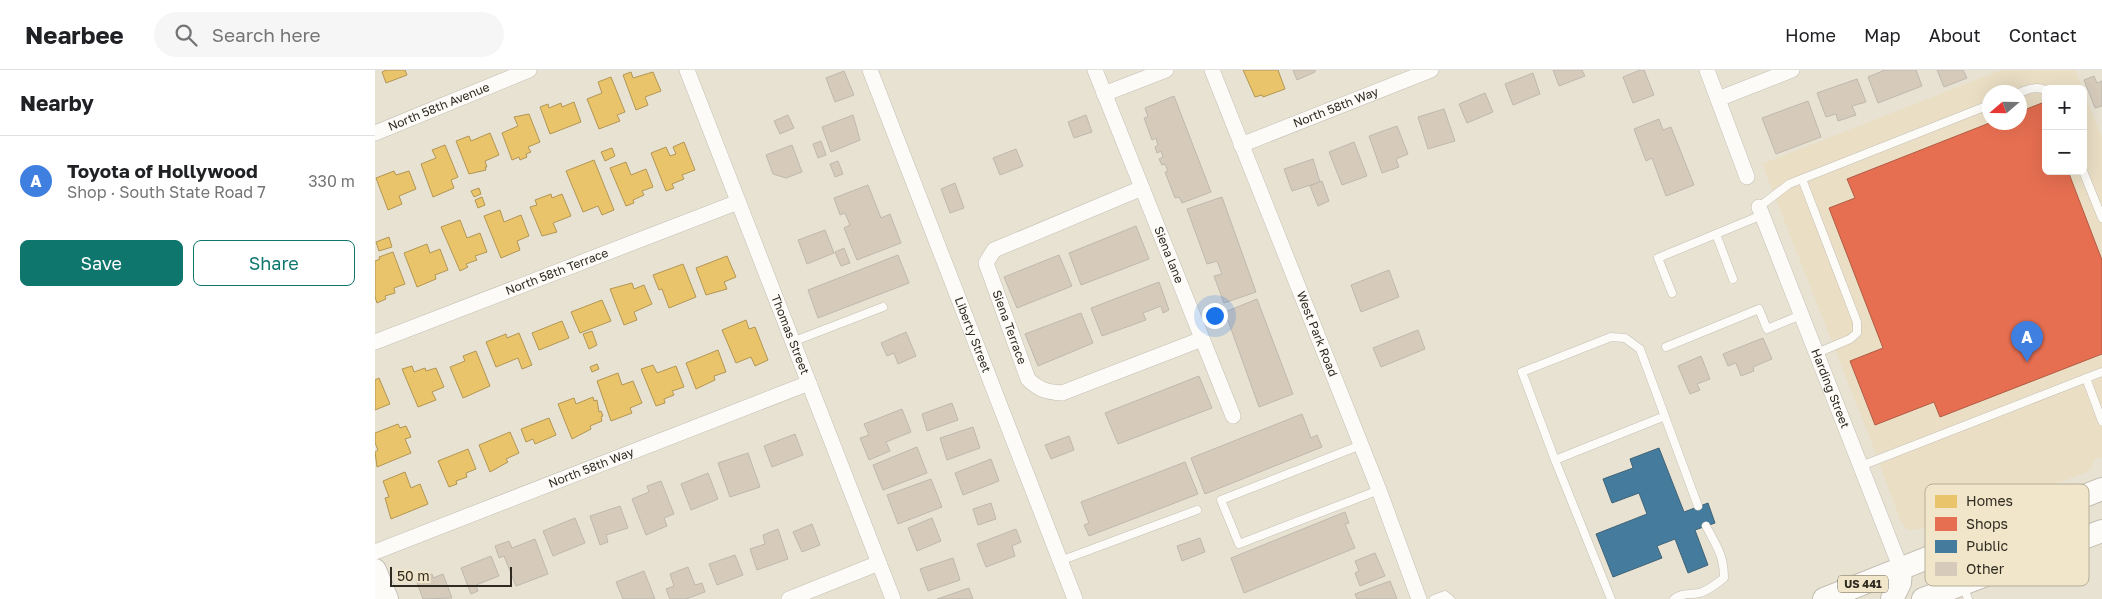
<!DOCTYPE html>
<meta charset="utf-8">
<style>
:root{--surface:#fff;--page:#f6f6f6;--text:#202124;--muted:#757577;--line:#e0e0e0;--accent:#0f766e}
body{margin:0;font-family:"Golos Text",sans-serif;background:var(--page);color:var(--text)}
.controls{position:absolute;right:15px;top:15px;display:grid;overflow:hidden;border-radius:8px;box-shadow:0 5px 20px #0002}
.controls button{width:45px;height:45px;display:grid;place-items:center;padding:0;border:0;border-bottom:1px solid var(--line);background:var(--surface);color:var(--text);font:25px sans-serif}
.compass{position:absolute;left:1607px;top:15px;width:45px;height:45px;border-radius:50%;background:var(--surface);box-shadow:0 5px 20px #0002;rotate:250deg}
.scale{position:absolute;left:15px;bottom:12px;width:122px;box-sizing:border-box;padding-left:5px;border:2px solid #302b21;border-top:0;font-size:14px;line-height:18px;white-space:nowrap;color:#302b21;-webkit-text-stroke:4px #f1e6ca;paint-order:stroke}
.you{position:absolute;left:839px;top:245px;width:18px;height:18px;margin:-12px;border:4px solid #fff;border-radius:50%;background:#1a73e8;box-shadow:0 0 0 8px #1a73e833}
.badge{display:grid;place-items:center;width:32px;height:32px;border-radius:50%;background:var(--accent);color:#fff;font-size:16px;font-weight:700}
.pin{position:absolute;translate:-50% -41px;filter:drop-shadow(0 1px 2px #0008)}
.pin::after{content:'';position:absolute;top:26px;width:18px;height:15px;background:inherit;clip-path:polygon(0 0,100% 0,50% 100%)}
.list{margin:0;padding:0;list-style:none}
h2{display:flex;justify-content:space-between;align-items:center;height:65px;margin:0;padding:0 20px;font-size:21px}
h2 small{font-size:16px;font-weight:400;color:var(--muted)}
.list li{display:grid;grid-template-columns:32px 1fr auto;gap:15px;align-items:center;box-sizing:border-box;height:90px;padding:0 20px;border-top:1px solid var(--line)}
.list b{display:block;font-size:19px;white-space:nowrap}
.list p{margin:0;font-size:16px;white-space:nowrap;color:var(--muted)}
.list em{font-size:16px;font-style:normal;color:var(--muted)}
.actions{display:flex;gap:10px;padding:15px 20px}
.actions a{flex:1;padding:11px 0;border:1px solid var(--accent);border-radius:8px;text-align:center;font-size:18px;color:var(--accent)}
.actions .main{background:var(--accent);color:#fff}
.icon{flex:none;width:28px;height:28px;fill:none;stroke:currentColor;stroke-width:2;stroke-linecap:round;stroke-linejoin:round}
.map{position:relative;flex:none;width:1727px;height:529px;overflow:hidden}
header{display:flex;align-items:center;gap:30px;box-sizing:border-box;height:70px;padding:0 25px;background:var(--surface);border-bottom:1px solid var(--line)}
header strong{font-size:24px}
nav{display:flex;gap:28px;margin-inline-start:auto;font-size:18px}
.search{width:350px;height:45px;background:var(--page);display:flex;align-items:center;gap:12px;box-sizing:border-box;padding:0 18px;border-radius:28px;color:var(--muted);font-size:19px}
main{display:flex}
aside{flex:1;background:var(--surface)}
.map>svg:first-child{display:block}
.built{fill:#eadfc5;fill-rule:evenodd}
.homes{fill:#e9c46a;stroke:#b29654}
.shops{fill:#e76f51;stroke:#b05b43}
.public{fill:#457b9d;stroke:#3f6378}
.building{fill:#d6cabb;stroke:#bfb8ae}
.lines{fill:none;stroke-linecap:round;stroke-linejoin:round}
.lane-casing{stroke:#c4bfb3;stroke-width:9}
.street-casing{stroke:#c4bfb3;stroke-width:16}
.primary-casing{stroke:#c4bfb3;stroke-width:24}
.lane{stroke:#fcfbf8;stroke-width:8}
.street{stroke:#fcfbf8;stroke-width:15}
.primary{stroke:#fcfbf8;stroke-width:22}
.labels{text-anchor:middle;stroke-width:5;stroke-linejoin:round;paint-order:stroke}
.shield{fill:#f1e6ca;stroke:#6a6354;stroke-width:1}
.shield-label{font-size:11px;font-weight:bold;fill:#302b21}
.street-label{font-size:12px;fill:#302b21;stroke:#f1e6ca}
.key{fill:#f1e6ca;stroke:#b7ae97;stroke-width:1}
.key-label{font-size:14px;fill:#302b21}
</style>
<header>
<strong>Nearbee</strong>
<div class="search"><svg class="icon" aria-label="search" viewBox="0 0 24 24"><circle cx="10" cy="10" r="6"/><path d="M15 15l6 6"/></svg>Search here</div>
<nav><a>Home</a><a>Map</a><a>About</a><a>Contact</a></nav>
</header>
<main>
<aside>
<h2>Nearby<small></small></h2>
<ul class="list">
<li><span class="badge" style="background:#3f7fe0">A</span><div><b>Toyota of Hollywood</b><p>Shop · South State Road 7</p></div><em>330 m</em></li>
</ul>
<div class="actions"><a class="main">Save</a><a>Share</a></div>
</aside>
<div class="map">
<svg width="1727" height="529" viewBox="0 0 1727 529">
<rect width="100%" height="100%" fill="#e8e2d3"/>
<path class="built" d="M1626,0H1700L1708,19H1671V101H1708V20L1727,67V387L1720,389L1716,399L1712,402L1676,416L1638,422L1546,459L1533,460L1525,450L1498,376L1387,94ZM1614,22H1644V52H1614Z"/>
<g class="homes">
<path d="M11,0H30L32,5L11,13L7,2Z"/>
<path d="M868,0H903L910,19L888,27L887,25L880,27Z"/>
<path d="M256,2L258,8L278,2L286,21L270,27L273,35L261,40L248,5Z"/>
<path d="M236,7L250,42L242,45L245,51L224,59L212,29L227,23L223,12Z"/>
<path d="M199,32L206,52L175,64L165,37L173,34L174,38L186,33L187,37Z"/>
<path d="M154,44L165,72L153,77L156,82L151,84L152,87L145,90L144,87L137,90L127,63L143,56L139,47Z"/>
<path d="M115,63L124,85L110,91L112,97H110L111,100L94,104L81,71L94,66L96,71Z"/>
<path d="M309,72L320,100L307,105L309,109L297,114L299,118L291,121L276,83L291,77L295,86L301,84L298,77Z"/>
<path d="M70,75L83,107L76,110L79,118L58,127L46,94L61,88L57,80Z"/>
<path d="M237,78L240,86L230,91L226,82Z"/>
<path d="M219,90L239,140L227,145L223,136L208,142L191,101Z"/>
<path d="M251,92L256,105L271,99L278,117L267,121L269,125L258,130L259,133L251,136L235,98Z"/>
<path d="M19,101L21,105L34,101L41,119L24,126L27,134L13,140L1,108Z"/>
<path d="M104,118L106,124L99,127L96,121Z"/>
<path d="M176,124L177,128L187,124L196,146L178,153L182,162L167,166L155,137L162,135L160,130Z"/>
<path d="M107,127L110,135L103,138L100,130Z"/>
<path d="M125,140L129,152L146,145L154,166L142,171L145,180L126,188L109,146Z"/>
<path d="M85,150L92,168L105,163L112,182L100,186L102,190L91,194L93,197L85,201L66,157Z"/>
<path d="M14,167L17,177L4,181L1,172Z"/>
<path d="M52,174L55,183L65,179L73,200L60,205L61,209L42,217L29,183Z"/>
<path d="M18,182L30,214L19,218L20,223L10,226L11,229L2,233L0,227V191L5,189L4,187Z"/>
<path d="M352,186L361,207L349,212L352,219L331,225L321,198Z"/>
<path d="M308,194L321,227L294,238L287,219L284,220L278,205Z"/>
<path d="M257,213L259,219L269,215L277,234L259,242L262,250L249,255L235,219Z"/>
<path d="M227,230L236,251L205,263L196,242Z"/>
<path d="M371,250L374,259L380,257L393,290L380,296L376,287L361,293L347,260Z"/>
<path d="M187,251L194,268L164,280L157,263Z"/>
<path d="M217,261L222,275L214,279L208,264Z"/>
<path d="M144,263L157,295L147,299L143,288L121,297L111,272L131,264L132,268Z"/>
<path d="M343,280L351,302L339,306L340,310L321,319L311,293Z"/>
<path d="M101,281L115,316L88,328L75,297L90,291L88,286Z"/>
<path d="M222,294L224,299L217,302L215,297Z"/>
<path d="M278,295L282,303L301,296L309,317L297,321L299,325L289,329L290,333L281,336L266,299Z"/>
<path d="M37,296L39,302L50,298L51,301L61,298L69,317L57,322L61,330L43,337L27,299Z"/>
<path d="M243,303L247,315L258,311L267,333L255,338L257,343L236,351L222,311Z"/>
<path d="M4,308L15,334L0,340V310Z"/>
<path d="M218,327L219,331L222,330L224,342L226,341L228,346L226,347L227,351L215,356L216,359L197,369L183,334L199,328L201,334Z"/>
<path d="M174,348L181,365L160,374L158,369L151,372L146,359Z"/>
<path d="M23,354L25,358L31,356L36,367L30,369L36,383L2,397L0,382L3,380L0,373V363Z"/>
<path d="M135,362L144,383L131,389L133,392L115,402L104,375Z"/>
<path d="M93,379L101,399L91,403L92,407L81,411L82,414L74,417L63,391Z"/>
<path d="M30,402L36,418L45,414L53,434L16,449L10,428L14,427L8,411Z"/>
</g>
<path class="shops" d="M1667,33L1671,44V101H1693L1727,190V284L1565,347L1559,332L1500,355L1475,291L1508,278L1454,138L1480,128L1472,109L1617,52H1644V42Z"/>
<path class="public" d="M1284,378L1309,442L1333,433L1340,453L1320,460L1333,495L1313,503L1300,469L1282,476L1287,488L1238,507L1221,464L1272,444L1264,423L1237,433L1228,409L1258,398L1255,389Z"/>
<g class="building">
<path d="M918,0H940V2L922,10Z"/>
<path d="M1178,0H1207L1210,6L1184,16Z"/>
<path d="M1265,0H1269L1279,25L1258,33L1248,7Z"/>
<path d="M1510,0H1541L1547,16L1503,33L1493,7Z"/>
<path d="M1562,0H1588L1592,8L1569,17Z"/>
<path d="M469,1L479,25L460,32L451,8Z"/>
<path d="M1158,3L1165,24L1138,35L1130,14Z"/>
<path d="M1719,6L1722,13L1727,11V36L1720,38L1709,10Z"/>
<path d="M1482,9L1491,32L1477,36L1481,45L1463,51L1461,44L1451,47L1442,23Z"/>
<path d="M1110,23L1118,42L1092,53L1084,34Z"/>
<path d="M799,26L836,122L807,133L804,127L800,128L790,102L793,101L790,94L787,95L784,89L788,87L786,81L782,83L780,77L783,75L781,68L777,70L769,48L773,47L770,38Z"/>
<path d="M1433,31L1446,67L1401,84L1387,48Z"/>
<path d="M1069,39L1080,71L1053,79L1043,47Z"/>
<path d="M413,45L419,58L405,64L399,51Z"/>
<path d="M478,45L485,70L456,82L447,57Z"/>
<path d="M711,45L717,62L699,68L693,52Z"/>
<path d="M1284,49L1288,60L1296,57L1319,115L1291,126L1277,88L1271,91L1259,59Z"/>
<path d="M1022,56L1033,84L1021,89L1024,97L1007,103L994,66Z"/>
<path d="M446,71L451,85L443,88L438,74Z"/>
<path d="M979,72L992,106L967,115L954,82Z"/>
<path d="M417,75L427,102L411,108L398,104L391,85Z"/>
<path d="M641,79L648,96L625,105L618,88Z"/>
<path d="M938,89L945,112L917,121L909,99Z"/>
<path d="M463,91L468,104L460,107L455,94Z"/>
<path d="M947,111L954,131L943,136L935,116Z"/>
<path d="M580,113L589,138L575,143L566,119Z"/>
<path d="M493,115L506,148L515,144L526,173L482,190L469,158L475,155L470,143L465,145L459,128Z"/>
<path d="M847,127L881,222L849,233L839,206L847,204L842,191L832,194L812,139Z"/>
<path d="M761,156L774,189L706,215L694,183Z"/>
<path d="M450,160L459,183L432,194L423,170Z"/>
<path d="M469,178L475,193L466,196L460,182Z"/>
<path d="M523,185L534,213L443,248L433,220Z"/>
<path d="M684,185L697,216L642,238L629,207Z"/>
<path d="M1014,200L1024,227L986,242L976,215Z"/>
<path d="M784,212L794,240L788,243L786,236L768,243L771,250L727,266L716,238Z"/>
<path d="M882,229L918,324L884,337L850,242Z"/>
<path d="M706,243L718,273L663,296L650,264Z"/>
<path d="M1043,260L1050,279L1006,297L998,278Z"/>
<path d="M531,262L541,286L523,294L519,283L512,286L506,273Z"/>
<path d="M1388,268L1397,289L1378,297L1379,301L1366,306L1361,293L1353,296L1348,284Z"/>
<path d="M1326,286L1335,309L1322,314L1325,320L1315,324L1303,296Z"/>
<path d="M824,306L837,338L743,374L730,343Z"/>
<path d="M577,333L583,350L552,361L547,344Z"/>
<path d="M527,339L536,362L511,372L515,381L494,390L485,368L494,365L489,354Z"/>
<path d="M927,344L936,368L942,365L947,377L830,424L816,388Z"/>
<path d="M598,357L605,378L572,390L565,368Z"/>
<path d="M420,364L428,385L397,397L389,376Z"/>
<path d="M694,366L699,380L676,389L670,375Z"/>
<path d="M542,377L552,403L508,420L498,395Z"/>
<path d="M373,383L385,417L355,427L343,393Z"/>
<path d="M616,389L624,411L588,425L580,403Z"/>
<path d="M810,392L823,424L714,466L709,455L714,453L706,432Z"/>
<path d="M333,403L343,429L316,440L306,414Z"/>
<path d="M556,409L567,437L523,454L512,425Z"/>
<path d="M286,411L299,444L289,448L292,456L271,465L257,429L274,422L272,416Z"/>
<path d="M616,433L621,449L603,455L598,439Z"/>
<path d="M245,436L253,458L231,465L233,472L225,475L215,446Z"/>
<path d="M970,442L974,453L970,454L980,478L869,523L856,488Z"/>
<path d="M200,448L210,473L178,486L168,461Z"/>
<path d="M557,448L566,471L542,481L533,458Z"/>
<path d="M437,454L445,475L427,482L418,462Z"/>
<path d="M403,459L413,489L382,500L375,479L390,474L388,465Z"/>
<path d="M641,459L646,472L637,476L640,486L611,497L602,474Z"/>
<path d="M825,468L830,482L807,491L802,476Z"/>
<path d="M160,469L173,504L141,516L129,486L124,488L120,476L134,471L137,478Z"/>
<path d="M1000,483L1010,506L985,516L980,503L984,501L980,491Z"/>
<path d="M360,485L368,505L342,515L334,494Z"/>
<path d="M116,486L124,506L101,515L103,521L96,524L86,498Z"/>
<path d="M578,488L585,510L553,521L545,499Z"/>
<path d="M313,497L320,515L327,513L330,522L311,529H295L291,519L299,516L295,504Z"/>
<path d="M269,501L280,529H248L241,512Z"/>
<path d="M57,504L58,508L68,504L77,528L48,529L41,510Z"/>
<path d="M1015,511L1022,529H982L980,524Z"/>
<path d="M594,518L598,529H562Z"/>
</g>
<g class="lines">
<defs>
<g id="lane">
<path d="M1644,23C1653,19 1661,16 1671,20"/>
<path d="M1708,101L1727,148"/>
<path d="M1427,109L1482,252V263L1475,269L1442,283"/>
<path d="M1384,137L1414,114L1614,35"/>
<path d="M1341,164L1358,209"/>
<path d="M1297,223L1283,188L1387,145"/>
<path d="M417,272L508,237"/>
<path d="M1291,277L1384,239L1392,259L1426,245"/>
<path d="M1711,308L1727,351"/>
<path d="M1290,346L1180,390L1147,302L1236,267L1250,268L1265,279L1323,436"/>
<path d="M986,375L846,430L864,474L1004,420"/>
<path d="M1180,390L1236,529"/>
<path d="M1486,396L1727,302"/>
<path d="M685,491L822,440"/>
<path d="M1588,515L1593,529"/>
<path d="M1059,529L1070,525L1075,529"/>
<path d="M1299,529C1306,523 1315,525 1324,523C1333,521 1341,514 1349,508C1349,485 1341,475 1331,456"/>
</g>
<g id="street">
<path id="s1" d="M312,0L518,529"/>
<path id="s2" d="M495,0L700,529"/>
<path id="s3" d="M720,0L858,346"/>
<path id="s4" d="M837,0L1004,420L1044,529"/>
<path d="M1332,0L1372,107"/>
<path d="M729,24L791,0"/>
<path d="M1343,29L1417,0"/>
<path id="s5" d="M0,63L154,0"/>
<path id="s6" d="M866,75L1056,0"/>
<path id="s7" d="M767,118L619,180L611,193L653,309C664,320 672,322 687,323L827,269"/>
<path id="s8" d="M1384,137L1526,499"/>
<path id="s9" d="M0,272L363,132"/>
<path id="s10" d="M0,482L434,313"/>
<path d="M414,529L504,493"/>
</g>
<g id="primary">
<path d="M0,500L12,529"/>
<path d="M1449,529L1727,419"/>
<path d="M1517,529L1525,513L1526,499"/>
<path d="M1548,529L1727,461"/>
</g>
</defs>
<use href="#lane" class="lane-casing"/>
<use href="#street" class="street-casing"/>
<use href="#primary" class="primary-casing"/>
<use href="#lane" class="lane"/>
<use href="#street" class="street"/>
<use href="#primary" class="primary"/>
</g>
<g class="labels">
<rect class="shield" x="1463" y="505.5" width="50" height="17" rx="4"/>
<g class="shield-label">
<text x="1488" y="518">US 441</text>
</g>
<g class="street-label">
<text dy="4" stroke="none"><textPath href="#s5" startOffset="69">North 58th Avenue</textPath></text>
<text dy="4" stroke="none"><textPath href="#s6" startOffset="102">North 58th Way</textPath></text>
<text dy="4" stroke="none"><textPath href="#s3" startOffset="199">Siena lane</textPath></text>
<text dy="4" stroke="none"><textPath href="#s9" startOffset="195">North 58th Terrace</textPath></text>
<text dy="4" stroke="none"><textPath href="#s7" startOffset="244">Siena Terrace</textPath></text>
<text dy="4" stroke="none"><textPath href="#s2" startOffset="284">Liberty Street</textPath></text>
<text dy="4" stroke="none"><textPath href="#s4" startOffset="284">West Park Road</textPath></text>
<text dy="4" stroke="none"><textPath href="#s1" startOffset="284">Thomas Street</textPath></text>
<text dy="4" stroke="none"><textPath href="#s8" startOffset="195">Harding Street</textPath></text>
<text dy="4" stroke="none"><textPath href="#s10" startOffset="232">North 58th Way</textPath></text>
</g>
</g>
<rect x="1550" y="414" width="164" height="102" rx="8" class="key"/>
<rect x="1560" y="425" width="22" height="13" fill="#e9c46a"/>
<rect x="1560" y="447" width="22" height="14" fill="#e76f51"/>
<rect x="1560" y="470" width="22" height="13" fill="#457b9d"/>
<rect x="1560" y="492" width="22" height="14" fill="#d6cabb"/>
<g class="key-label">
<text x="1591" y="436">Homes</text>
<text x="1591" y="459">Shops</text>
<text x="1591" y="481">Public</text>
<text x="1591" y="504">Other</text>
</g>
</svg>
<div class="controls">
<button>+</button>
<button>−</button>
</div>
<svg class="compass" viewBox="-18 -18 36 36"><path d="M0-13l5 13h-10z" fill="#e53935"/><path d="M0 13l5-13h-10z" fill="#757577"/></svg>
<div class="scale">50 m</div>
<div class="you"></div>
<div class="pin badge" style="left:1652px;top:292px;background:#3f7fe0">A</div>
</div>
</main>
